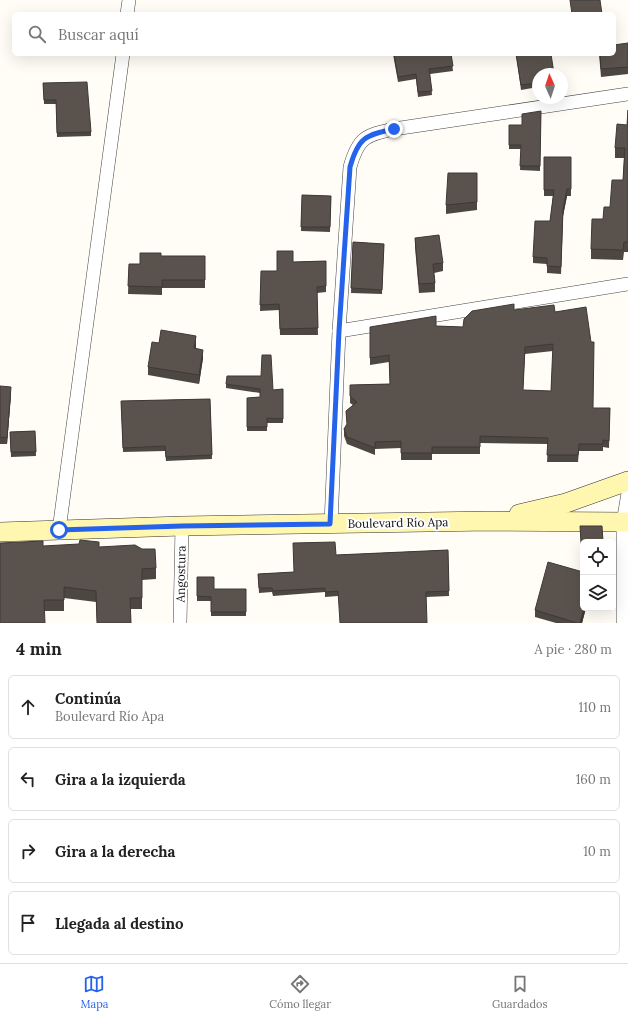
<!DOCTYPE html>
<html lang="es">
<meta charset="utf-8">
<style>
:root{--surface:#fff;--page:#f6f6f6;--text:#222;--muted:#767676;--line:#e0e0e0;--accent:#2563eb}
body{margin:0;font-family:Lora,serif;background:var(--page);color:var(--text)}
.controls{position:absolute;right:12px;bottom:12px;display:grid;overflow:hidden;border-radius:6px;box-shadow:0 4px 16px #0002}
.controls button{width:36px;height:36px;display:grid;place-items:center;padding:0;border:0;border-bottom:1px solid var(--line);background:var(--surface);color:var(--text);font:20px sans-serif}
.compass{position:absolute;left:532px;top:68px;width:36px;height:36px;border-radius:50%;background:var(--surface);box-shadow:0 4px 16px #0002;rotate:357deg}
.stop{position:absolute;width:12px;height:12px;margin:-9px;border:3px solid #2563eb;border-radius:50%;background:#fff}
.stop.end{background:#2563eb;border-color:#fff;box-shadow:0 1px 4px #0008}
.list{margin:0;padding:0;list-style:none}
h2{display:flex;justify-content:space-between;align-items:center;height:52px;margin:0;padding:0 16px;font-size:17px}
h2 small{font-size:13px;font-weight:400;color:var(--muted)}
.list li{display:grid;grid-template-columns:26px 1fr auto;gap:12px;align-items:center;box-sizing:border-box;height:64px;margin:0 8px 8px;padding:0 8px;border:1px solid var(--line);border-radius:6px}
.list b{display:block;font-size:15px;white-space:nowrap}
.list p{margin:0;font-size:13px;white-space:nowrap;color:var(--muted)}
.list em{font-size:13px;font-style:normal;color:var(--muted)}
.icon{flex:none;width:22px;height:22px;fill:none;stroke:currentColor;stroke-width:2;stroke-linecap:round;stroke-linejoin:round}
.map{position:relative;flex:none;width:628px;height:623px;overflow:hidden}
.search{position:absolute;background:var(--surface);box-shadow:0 4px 16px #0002;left:12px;right:12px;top:12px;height:44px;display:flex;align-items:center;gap:10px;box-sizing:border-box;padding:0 14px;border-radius:6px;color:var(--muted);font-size:15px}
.sheet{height:340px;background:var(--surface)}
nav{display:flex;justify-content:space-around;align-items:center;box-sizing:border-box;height:56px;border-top:1px solid var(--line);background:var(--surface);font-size:11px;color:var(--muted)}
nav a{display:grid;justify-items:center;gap:2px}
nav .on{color:var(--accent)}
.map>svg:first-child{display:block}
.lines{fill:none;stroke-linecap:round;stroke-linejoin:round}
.minor-casing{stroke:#444;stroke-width:14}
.secondary-casing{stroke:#333;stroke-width:20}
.minor{stroke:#fff;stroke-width:13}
.secondary{stroke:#fff6b0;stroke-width:19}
.wall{fill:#4d4742;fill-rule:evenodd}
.shaded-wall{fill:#3f3936}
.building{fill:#5a524d;stroke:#3f3936;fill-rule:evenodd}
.route{stroke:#2563eb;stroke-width:5}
.labels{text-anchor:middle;stroke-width:4;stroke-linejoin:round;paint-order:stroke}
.street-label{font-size:12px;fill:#111;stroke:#fff}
</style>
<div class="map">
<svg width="628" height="623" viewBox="0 0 628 623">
<rect width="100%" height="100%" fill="#fffdf5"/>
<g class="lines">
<defs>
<g id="minor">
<path d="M127,14L129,0"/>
<path d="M339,331L628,284"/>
<path d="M331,524L339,331L350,167C358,138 365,135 394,129L628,94"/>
<path d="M59,530L123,54"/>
<path d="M180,623L182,526"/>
<path d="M623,623V523L628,493"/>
</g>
<g id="secondary">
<path d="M519,514L566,503L628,481"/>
<path d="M0,532L182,526L490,521L628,522"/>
</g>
</defs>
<use href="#minor" class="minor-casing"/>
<use href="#secondary" class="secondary-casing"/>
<use href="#minor" class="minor"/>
<use href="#secondary" class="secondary"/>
</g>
<g class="wall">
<path d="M628,43V74L601,77L599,54H614Z"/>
<path d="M393,54H451L453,71L430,74L432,95L418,97L416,79L398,82Z"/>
<path d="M516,54H551L538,74V87L521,90Z"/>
<path d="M43,83L91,132V136L57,137L56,104H44Z"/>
<path d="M628,110V252H624L623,260L591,259V249L603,219L610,207L623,180L624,158H615V148L627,125Z"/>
<path d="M541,115L540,171L520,170L521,149H509V145L522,125Z"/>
<path d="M544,157H571V196H567L563,216L561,274L547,273V264L533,263V257L550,221L553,196H544Z"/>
<path d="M477,173V210L446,214V205Z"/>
<path d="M302,195L331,196L330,232L301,231Z"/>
<path d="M415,238L443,263V271L434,273L435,283V292L419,293L415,247Z"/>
<path d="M353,242L384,244L382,294L351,293Z"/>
<path d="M161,256H205V288H162V295L128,294L129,264H140Z"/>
<path d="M326,261V292L317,293L318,335H280L279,310L260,311L261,271H277L293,262Z"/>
<path d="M514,310L555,312L593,408H610L609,448L603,447V451H579L578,462H547L548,444L480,443V454H432V460H401V448L375,449V455L347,444L344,436V429L347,425L346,411L353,405L350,403V385L390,384L389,362L370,365V358L436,326L463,327ZM553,351L551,391L523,390L525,354Z"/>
<path d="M159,343L196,345V349L203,358L199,384L148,375V367Z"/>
<path d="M226,384L273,390L283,389V423H267V431H247V398L260,397V393L226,388Z"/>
<path d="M0,386L11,394L7,444H0Z"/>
<path d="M210,399L212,459L166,461L165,451L123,452L121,401Z"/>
<path d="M35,431L36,456L11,457L10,432Z"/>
<path d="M580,526L583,542L586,608L582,623H556L535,617V610L582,572Z"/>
<path d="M43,546L99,547L156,568V579L142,580V609H130L131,623H97L96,602L64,598V611H44L0,623Z"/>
<path d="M448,550L449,596L426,597L338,596L325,597V592L273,596L272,592L259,593L258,574L294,572L336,555Z"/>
<path d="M197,577L214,589H246V616H211V601H197Z"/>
</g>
<g class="shaded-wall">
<path d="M567,189V196L563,216L561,274L563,209Z"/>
<path d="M196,336V345L194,357V348Z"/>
<path d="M203,350V358L199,384V375Z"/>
<path d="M11,387V394L7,444V438Z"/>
<path d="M584,608H586L582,623H580Z"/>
</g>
<g class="building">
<path d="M570,0H600L602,14H572Z"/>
<path d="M628,43V67L601,69L600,54H614V45Z"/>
<path d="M394,54H451L453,66L429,69L432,91L418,92L416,74L398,77Z"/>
<path d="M516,54H551L554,74H538V83L521,85Z"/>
<path d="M87,82L91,132L57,133L56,100H44L43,83Z"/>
<path d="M628,110V242H624L623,250L591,249L592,219H603L604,207H610L612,180H623L625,148H615L617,124L627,125Z"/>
<path d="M541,111L540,166H520L521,145H509V125H522V114Z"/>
<path d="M544,157H571V189H567L563,209L561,267L547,266V258L533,257L535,221H550L554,190H544Z"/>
<path d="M448,173H477V202L446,205Z"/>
<path d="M302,195L331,196L330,227H301Z"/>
<path d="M439,235L443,263L433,264L435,283L419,284L415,238Z"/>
<path d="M353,242L384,244L382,290L351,288Z"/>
<path d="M277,251H293V262L326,261V286L317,287L318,328L280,329L279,304L260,305L261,271H277Z"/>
<path d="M140,253H161V256H205V280H162V287L128,286L129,264H140Z"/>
<path d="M514,304V310L554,305L555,312L586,307L591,342H594L593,408H610L609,441L603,440V444H579L578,455H547L548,438L480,436V447H432V453H401V441L375,442V448L347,437L344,429L347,424L346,411L357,402L350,396V385L390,384L389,355L370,358V327L436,316V326L463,327L464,319L472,311ZM553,344L551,391L523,390L525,347Z"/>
<path d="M161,330L196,336L194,348L203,350L199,375L148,367L152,342L159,343Z"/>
<path d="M262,355H271L273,390L283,389V419L267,418V427H247V398L260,397V389L226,384L227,376H261Z"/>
<path d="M0,386L11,387L7,438L0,437Z"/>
<path d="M210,399L212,455L166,457L165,446L123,448L121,401Z"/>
<path d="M35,431L36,452H11L10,432Z"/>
<path d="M580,526H602L603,542H583V608H584L580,623H577L535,610L548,562L583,572Z"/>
<path d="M80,540L99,542V547L135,545L142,549H155L156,568L142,569V598H130L131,623H97L96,591L64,587V600H44L45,623H0V543L43,541V546L79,544Z"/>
<path d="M335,542L336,555L448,550L449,591L426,592L427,623H340L338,591L325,592V588L273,591L272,588H259L258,574L294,572L293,543Z"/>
<path d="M197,577H214V589H246V612H211V597L197,596Z"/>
</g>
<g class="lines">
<path class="route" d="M59,530L182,526L330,524L339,331L350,167C358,138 365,135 394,129"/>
</g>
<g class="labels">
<g class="street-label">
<text transform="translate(398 523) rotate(-1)" y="4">Boulevard Río Apa</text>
<text transform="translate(181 574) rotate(-89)" y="4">Angostura</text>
</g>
</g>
</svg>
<div class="controls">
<button><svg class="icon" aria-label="locate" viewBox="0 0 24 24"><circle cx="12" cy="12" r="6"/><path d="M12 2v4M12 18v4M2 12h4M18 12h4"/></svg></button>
<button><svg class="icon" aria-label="layers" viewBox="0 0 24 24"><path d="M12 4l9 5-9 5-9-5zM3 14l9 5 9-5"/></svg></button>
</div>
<svg class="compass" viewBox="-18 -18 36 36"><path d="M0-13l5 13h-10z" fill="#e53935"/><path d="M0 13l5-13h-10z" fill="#767676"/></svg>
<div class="stop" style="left:59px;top:530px"></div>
<div class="stop end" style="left:394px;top:129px"></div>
<div class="search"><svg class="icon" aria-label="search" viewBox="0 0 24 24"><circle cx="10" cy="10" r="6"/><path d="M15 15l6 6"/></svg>Buscar aquí</div>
</div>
<section class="sheet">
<h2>4 min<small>A pie · 280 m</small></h2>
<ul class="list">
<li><svg class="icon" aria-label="ahead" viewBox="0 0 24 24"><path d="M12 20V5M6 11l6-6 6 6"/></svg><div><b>Continúa</b><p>Boulevard Río Apa</p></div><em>110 m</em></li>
<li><svg class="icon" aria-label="left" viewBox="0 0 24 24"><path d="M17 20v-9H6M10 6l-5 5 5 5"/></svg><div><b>Gira a la izquierda</b></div><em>160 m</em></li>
<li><svg class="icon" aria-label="right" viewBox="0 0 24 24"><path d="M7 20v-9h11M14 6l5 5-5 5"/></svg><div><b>Gira a la derecha</b></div><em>10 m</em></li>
<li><svg class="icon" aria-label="arrive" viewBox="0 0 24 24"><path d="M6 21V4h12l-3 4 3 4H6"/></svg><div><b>Llegada al destino</b></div></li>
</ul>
</section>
<nav>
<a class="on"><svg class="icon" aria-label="map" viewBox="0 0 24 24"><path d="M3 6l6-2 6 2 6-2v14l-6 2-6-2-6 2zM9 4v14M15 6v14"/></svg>Mapa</a>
<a><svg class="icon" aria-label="directions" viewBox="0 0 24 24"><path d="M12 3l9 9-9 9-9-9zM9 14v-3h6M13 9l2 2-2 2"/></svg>Cómo llegar</a>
<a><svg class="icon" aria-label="saved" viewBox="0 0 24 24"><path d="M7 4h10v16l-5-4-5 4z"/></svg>Guardados</a>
</nav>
